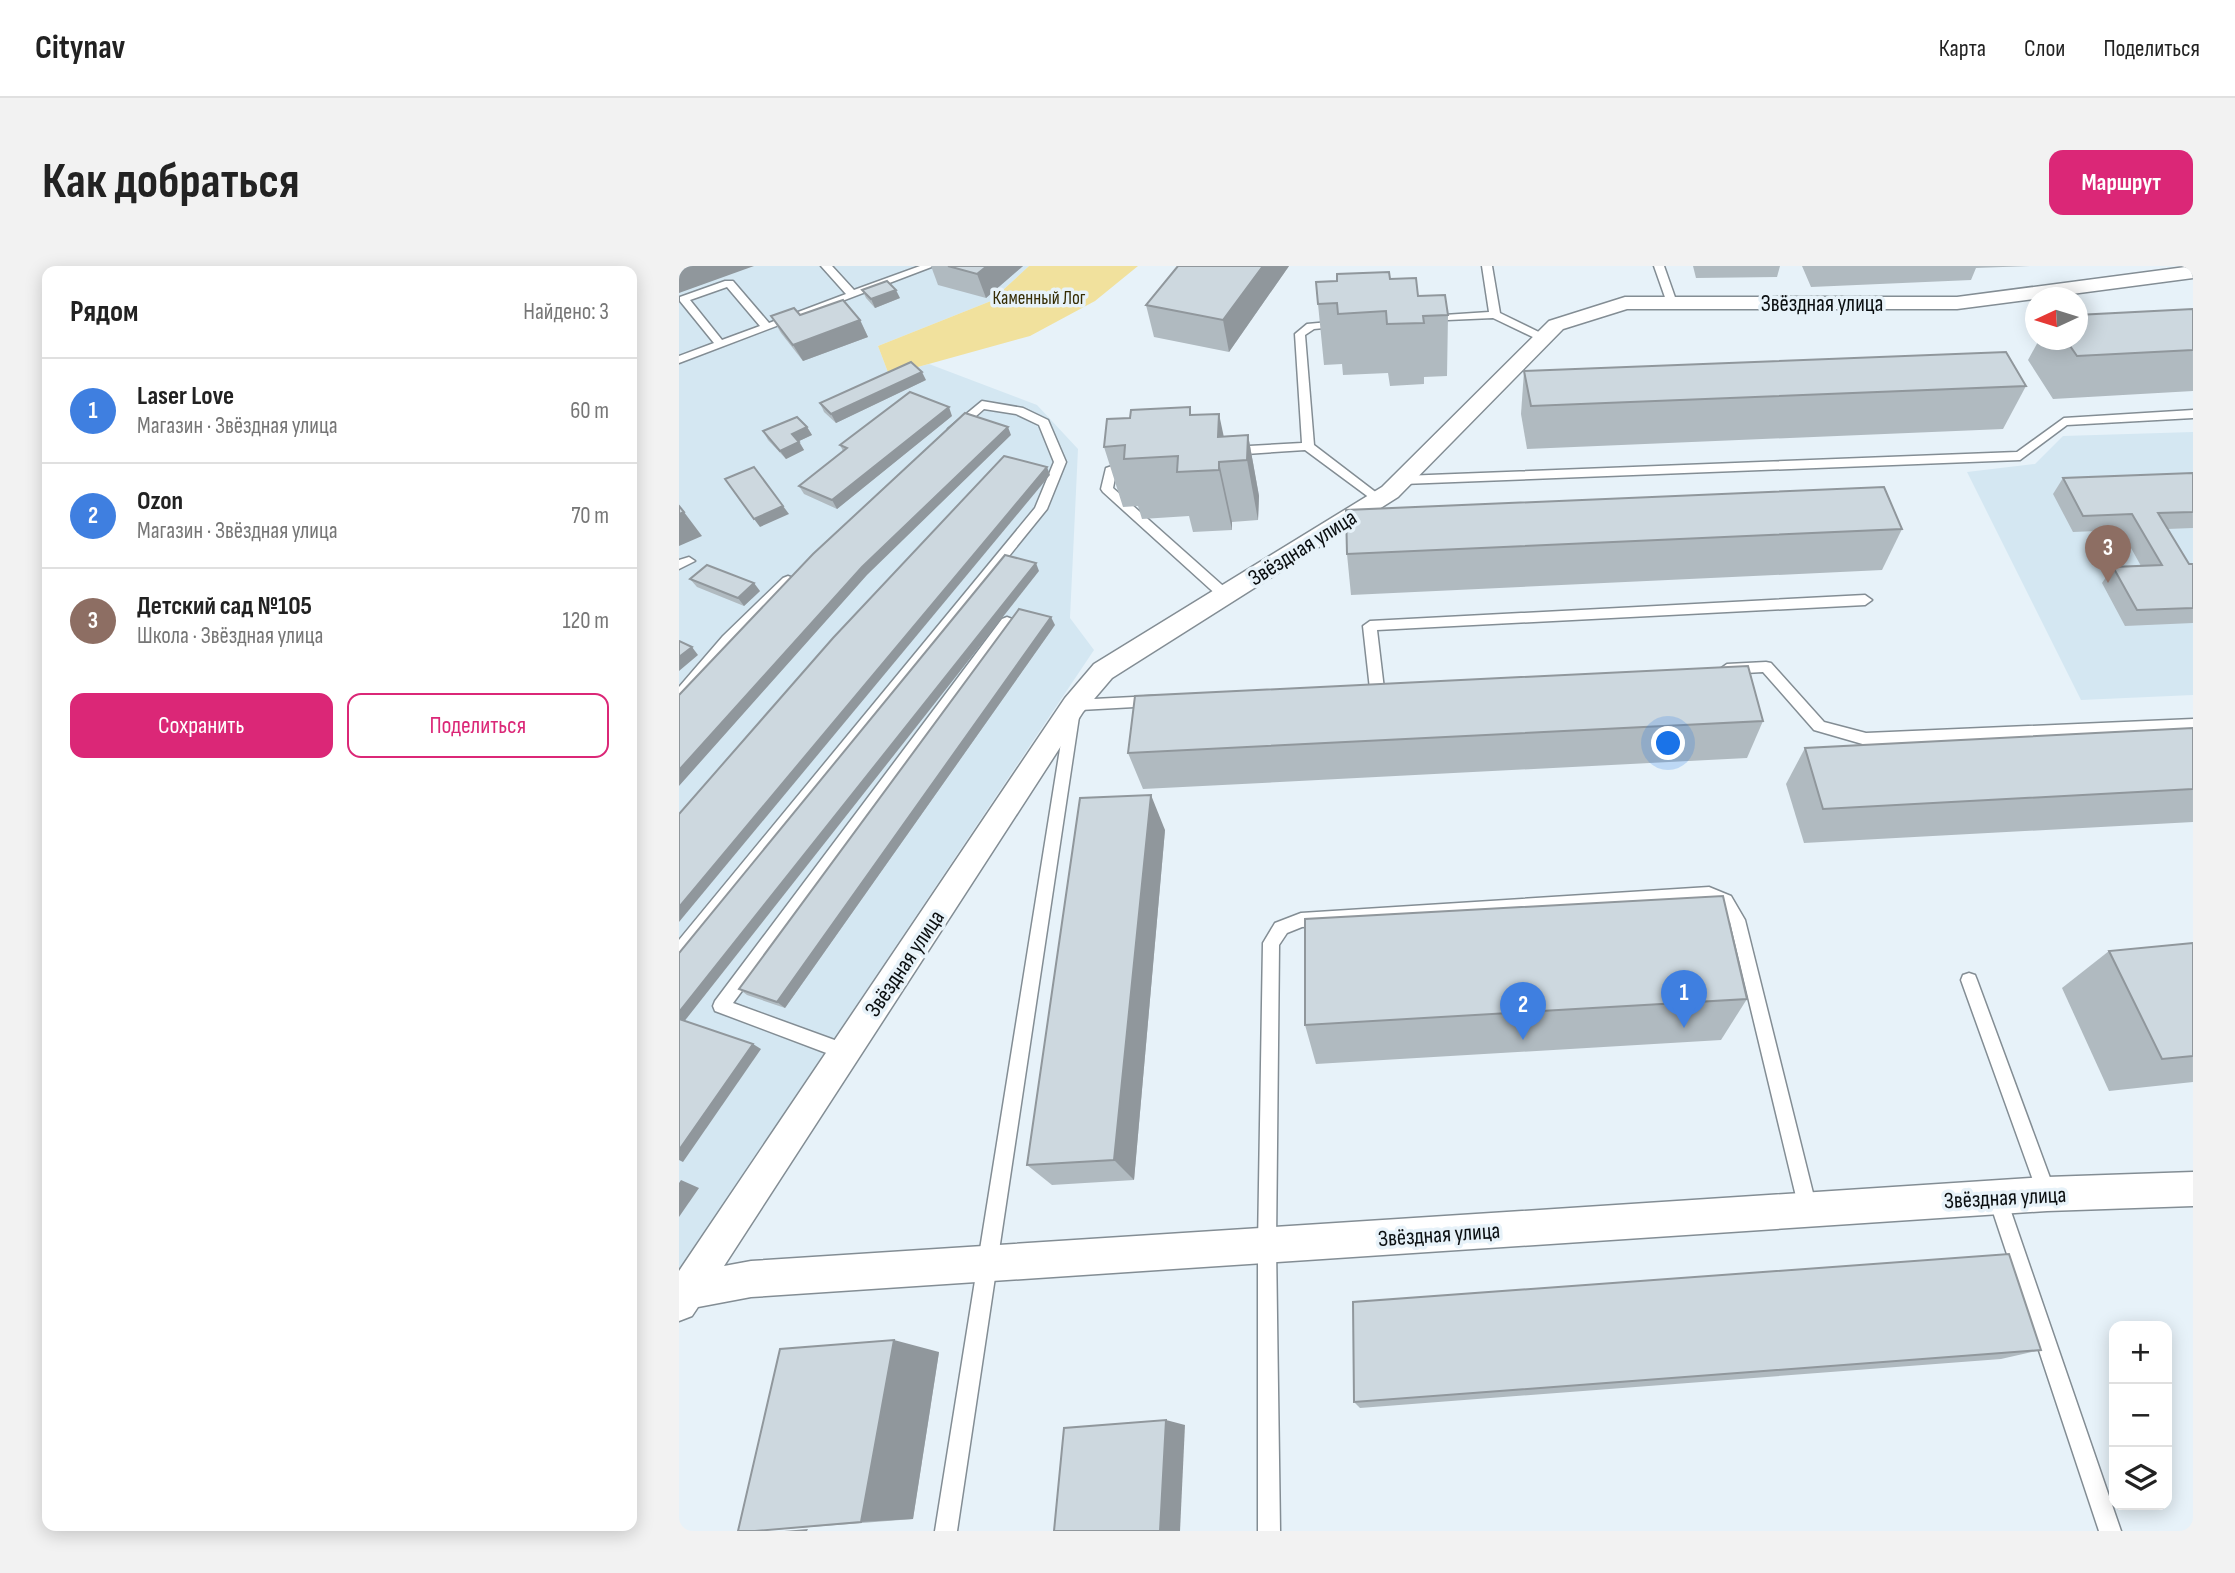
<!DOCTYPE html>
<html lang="ru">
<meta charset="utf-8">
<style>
:root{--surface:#fff;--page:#f2f2f2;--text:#222;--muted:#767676;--line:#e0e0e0;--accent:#db2777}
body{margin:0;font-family:"Sofia Sans Condensed",sans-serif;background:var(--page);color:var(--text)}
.controls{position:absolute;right:21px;bottom:21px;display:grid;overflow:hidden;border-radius:14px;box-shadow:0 4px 18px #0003}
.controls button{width:63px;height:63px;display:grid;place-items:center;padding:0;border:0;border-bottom:2px solid var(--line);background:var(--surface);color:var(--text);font:35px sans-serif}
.compass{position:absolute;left:1346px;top:21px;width:63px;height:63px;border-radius:50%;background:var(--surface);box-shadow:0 4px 18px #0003;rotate:266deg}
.you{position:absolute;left:990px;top:478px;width:24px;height:24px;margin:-18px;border:5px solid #fff;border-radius:50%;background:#1a73e8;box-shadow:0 0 0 10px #1a73e833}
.badge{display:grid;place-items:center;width:46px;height:46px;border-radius:50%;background:var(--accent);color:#fff;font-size:23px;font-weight:700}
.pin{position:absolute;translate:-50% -58px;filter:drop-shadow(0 2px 4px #0008)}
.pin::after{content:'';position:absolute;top:37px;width:24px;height:21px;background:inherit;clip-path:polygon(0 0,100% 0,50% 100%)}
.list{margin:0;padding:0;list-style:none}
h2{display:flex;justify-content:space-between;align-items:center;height:91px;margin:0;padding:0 28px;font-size:30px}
h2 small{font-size:23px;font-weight:400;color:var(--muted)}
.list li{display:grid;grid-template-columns:46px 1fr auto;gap:21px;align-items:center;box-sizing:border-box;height:105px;padding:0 28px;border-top:2px solid var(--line)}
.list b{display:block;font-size:26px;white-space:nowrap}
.list p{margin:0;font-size:23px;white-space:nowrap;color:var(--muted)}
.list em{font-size:23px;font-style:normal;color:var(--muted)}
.actions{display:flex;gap:14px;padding:21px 28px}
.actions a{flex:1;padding:16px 0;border:2px solid var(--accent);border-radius:14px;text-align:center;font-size:24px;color:var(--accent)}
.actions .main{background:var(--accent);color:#fff}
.icon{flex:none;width:38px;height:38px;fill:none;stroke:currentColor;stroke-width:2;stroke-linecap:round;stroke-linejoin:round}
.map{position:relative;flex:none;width:1514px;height:1265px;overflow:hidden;border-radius:14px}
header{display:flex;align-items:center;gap:42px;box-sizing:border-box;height:98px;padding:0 35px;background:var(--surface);border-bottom:2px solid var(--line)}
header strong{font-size:33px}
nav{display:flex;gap:38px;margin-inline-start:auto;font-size:24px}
.intro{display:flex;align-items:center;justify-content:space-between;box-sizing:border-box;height:168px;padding:0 42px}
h1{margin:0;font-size:49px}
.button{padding:18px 32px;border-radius:14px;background:var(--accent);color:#fff;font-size:24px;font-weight:700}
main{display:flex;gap:42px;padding:0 42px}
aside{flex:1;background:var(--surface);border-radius:14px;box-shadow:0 4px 18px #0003}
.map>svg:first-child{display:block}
.built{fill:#d4e7f2}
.green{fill:#f1e19d}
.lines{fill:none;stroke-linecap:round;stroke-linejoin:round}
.lane-casing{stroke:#838d94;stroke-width:3}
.street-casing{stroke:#838d94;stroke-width:3}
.lane{fill:#fff;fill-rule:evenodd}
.street{fill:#fff;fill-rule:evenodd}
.wall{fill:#b0bac0}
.shaded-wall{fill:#90979c}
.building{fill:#cdd8df;stroke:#90979c;stroke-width:2}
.labels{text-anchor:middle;stroke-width:7;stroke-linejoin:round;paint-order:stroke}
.far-park-label{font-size:19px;fill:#352c03;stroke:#e7f2f9}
.street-label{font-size:23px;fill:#0b0f11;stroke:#e7f2f9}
</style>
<header>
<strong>Citynav</strong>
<nav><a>Карта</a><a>Слои</a><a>Поделиться</a></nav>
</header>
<div class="intro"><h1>Как добраться</h1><a class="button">Маршрут</a></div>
<main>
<aside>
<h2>Рядом<small>Найдено: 3</small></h2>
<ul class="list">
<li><span class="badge" style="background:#3f7fe0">1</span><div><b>Laser Love</b><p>Магазин · Звёздная улица</p></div><em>60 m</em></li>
<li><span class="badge" style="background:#3f7fe0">2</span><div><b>Ozon</b><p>Магазин · Звёздная улица</p></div><em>70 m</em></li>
<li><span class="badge" style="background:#8d6e63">3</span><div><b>Детский сад №105</b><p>Школа · Звёздная улица</p></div><em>120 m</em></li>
</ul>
<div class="actions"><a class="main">Сохранить</a><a>Поделиться</a></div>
</aside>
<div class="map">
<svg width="1514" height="1265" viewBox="0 0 1514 1265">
<rect width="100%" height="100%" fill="#e7f2f9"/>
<g class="built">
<path d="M0,0H350L312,35L199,80L210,109L250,98L358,139L399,183L391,352L415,384L0,1004Z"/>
<path d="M1514,166V429L1402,434L1288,206L1356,198L1384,170Z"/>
</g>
<path class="green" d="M350,0H459L416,35L351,70L210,109L199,80L312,35Z"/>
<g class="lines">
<defs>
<g id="lane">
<path d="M142,0H153L175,24L241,0H255L0,97V90L35,77L1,35V31L46,15H54L90,57L167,28ZM48,21L81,60L43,74L11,34Z"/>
<path d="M803,0H813L821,47L868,70V74H860L814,52L746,55V51L750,50L810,46Z"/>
<path d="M975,0H985L998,37L997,39L988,37Z"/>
<path d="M661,55L665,56V60L635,63L626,69L635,179L703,231L705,234L699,238L626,184L552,189L546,185L552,181L623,177L616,68L628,58Z"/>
<path d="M303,135L344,142L369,154L387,196L368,243L6,691L0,693V674L356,242L375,196L360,159L337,148L305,143L279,166L275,167L269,163Z"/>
<path d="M1514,144V152L1388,159L1341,194L724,218L718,214L724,210L1338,186L1385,152Z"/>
<path d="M451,194L457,198L437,207L434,222L551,326V332H541L424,226L422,223L427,202Z"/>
<path d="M10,291L16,295L0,303V294Z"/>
<path d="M109,310L114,312V318L54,378L5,434L0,435V421L44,370L104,312Z"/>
<path d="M1186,329L1193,334L1186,339L698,364L705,423L698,428L691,423L684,360L691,355Z"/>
<path d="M328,351L333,353V359L54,737L172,780L175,786L172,792L166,794L36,745L34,740L36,735L323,353Z"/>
<path d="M1087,396L1092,397L1145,456L1187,467L1514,453V465L1187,479L1135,464L1084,406L1048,408L1041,403L1048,398Z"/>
<path d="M474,430L481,435L474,440L401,444L278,1265H256L388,439L395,434Z"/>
<path d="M1030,621L1052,630L1066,654L1138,943L1136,950L1129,952L1122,950L1120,943L1051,656L1040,640L1029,635L623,661L608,667L600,679L597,979L601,1265H579V979L584,677L596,657L622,647Z"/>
<path d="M1290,707L1296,709L1298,714L1377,928L1375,935L1368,937L1361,935L1359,928L1282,714L1284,709Z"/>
<path d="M1318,922L1325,924L1327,931L1442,1265H1420L1309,931L1311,924Z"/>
</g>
<path id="street" d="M1514,0V12L1278,43H948L884,63L719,231L433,412L404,446L45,1000L72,995L1368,911L1514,906V940L1368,945L72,1031L19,1041L13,1050L0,1055V1005L386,432L415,398L703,221L870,55L946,31H1278Z"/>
</defs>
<use href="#lane" class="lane-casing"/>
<use href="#street" class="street-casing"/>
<use href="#lane" class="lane"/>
<use href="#street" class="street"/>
</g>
<g class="wall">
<path d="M252,0H344L307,32L259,19Z"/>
<path d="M610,0L550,86L475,71L467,39Z"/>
<path d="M1014,0H1101L1098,11L1017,12Z"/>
<path d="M1123,0H1351L1297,2L1292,14L1132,21Z"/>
<path d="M711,13L769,49L768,110L745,111V118L711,120L709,107L664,109L663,98L645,99L639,38Z"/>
<path d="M183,24L221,32L196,42L187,32Z"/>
<path d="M1514,43V125L1374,133L1349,94L1360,74H1398Z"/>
<path d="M121,49L181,54L189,71L124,95L102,67L92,50Z"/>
<path d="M845,105L1347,120L1324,163L848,183L842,148Z"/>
<path d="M247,114L157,157L145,146L141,137Z"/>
<path d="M513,149L544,170L569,169L580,230L579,254L553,256V264L514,266L510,250L463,253L459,240L444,241L425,181Z"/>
<path d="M273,150L158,243L125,228L120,220L164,185L161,179Z"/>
<path d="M128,161L133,169L120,175L125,184L107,193L89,174L84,165Z"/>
<path d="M1514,207V262L1488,263L1510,298H1514V357L1446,360L1423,317L1434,301L1462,300L1442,264L1394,266L1374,228L1384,212Z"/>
<path d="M1223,263L1203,304L672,329L668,288Z"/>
<path d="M11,313L81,325L65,340L18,321Z"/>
<path d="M376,359L106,742L68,729L60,723Z"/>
<path d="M1084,455L1068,492L464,523L449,487Z"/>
<path d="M1514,462V556L1125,577L1107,518L1126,482Z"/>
<path d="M486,564L455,914L373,919L348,899Z"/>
<path d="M1514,677V816L1430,825L1383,722L1430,685Z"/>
<path d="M1068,733L1042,774L637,798L626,759Z"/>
<path d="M1362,1084L1322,1093L681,1142L675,1136Z"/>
<path d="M260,1086L234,1253L80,1265Z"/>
</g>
<g class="shaded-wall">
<path d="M0,0H75L0,27Z"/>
<path d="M308,0H344L307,32L298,8Z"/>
<path d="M584,0H610L550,86L544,54Z"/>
<path d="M217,24L221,32L196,42L192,33Z"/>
<path d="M181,54L189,71L124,95L114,79Z"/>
<path d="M243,106L247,114L157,157L152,148Z"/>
<path d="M270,141L273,150L158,243L153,234Z"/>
<path d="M540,148L550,195L539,171Z"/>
<path d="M128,161L133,169L118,176L113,168Z"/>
<path d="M329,161L332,169L188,309L0,520V504L183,301Z"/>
<path d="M569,169L580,230L579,254L568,194Z"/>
<path d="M120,176L125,184L107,193L101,185Z"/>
<path d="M540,196L553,256V264L540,204Z"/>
<path d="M368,201L371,209L0,656V641Z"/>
<path d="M104,240L110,248L81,261L75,253Z"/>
<path d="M5,246L23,270L0,280V248Z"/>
<path d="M357,297L360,305L4,757L0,755V746Z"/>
<path d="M75,317L81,325L65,340L59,332Z"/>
<path d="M372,351L376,359L106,742L98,736Z"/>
<path d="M13,381L19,389L0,405V391Z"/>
<path d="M472,529L486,564L455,914L435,894Z"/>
<path d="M74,778L82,783L4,896L0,894V884Z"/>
<path d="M2,914L20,922L0,951V917Z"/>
<path d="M215,1074L260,1086L234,1253L182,1256Z"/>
<path d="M487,1154L506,1159L501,1265H481Z"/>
<path d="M129,1263L128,1265H105Z"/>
</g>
<g class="building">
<path d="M269,0H308L298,8Z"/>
<path d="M499,0H584L544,54L467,39Z"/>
<path d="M710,6L711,13L737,12L739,30L766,29L769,49L744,50L745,57L708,58L707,45L659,48L658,37L639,38L637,16L658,15V8Z"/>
<path d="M208,15L217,24L192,33L183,24Z"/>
<path d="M164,34L181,54L114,79L92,50L115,42L121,49Z"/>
<path d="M1514,43V84L1398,90L1387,74H1398V49Z"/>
<path d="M1327,86L1347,120L852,140L845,105Z"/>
<path d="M232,96L243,106L152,148L141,137Z"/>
<path d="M231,126L270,141L153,234L120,220L168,182L161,179Z"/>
<path d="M511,141V149L540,148L539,171L569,169L568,194L540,196V204L498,206L499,190L445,193L446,179L425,181L428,153L451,152L452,144Z"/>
<path d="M286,147L329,161L183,301L0,504V429L134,288Z"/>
<path d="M118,151L128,161L113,168L120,176L101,185L84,165Z"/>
<path d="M325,190L368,201L0,641V548L154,372Z"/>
<path d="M75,201L104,240L75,253L46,213Z"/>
<path d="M1514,207V246L1479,247L1510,298H1514V342L1458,344L1434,301L1483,299L1453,248L1404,250L1384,212Z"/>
<path d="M1205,221L1223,263L668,288L667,244Z"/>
<path d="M0,240L5,246L0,248Z"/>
<path d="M326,289L357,297L0,746V687Z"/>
<path d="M28,299L75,317L59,332L11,313Z"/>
<path d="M340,343L372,351L98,736L60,723Z"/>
<path d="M0,375L13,381L0,391Z"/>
<path d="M1069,400L1084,455L449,487L456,430Z"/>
<path d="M1514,462V523L1144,543L1126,482Z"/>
<path d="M472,529L435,894L348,899L401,532Z"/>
<path d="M1044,630L1068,733L626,759V653Z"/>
<path d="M1514,677V790L1483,793L1430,685Z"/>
<path d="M0,753L74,778L0,884Z"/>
<path d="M1330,988L1362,1084L675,1136L674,1036Z"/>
<path d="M215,1074L182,1256L76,1265H59L101,1083Z"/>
<path d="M487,1154L481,1265H375L385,1162Z"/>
</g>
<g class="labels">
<g class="far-park-label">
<text x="360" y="38">Каменный Лог</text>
</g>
<g class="street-label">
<text x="1143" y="45">Звёздная улица</text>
<text transform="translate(623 281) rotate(-32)" y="8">Звёздная улица</text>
<text transform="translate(225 697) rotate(-56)" y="8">Звёздная улица</text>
<text transform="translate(1326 931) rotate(-3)" y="8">Звёздная улица</text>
<text transform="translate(760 968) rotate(-4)" y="8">Звёздная улица</text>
</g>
</g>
</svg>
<div class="controls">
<button>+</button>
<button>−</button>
<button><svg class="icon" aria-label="layers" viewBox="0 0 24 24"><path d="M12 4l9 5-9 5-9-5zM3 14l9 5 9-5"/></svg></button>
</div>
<svg class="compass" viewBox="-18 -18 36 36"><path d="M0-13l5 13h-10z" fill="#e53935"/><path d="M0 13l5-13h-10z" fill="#767676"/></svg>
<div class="you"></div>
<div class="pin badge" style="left:1005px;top:762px;background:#3f7fe0">1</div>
<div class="pin badge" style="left:844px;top:774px;background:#3f7fe0">2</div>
<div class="pin badge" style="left:1429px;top:317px;background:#8d6e63">3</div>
</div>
</main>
